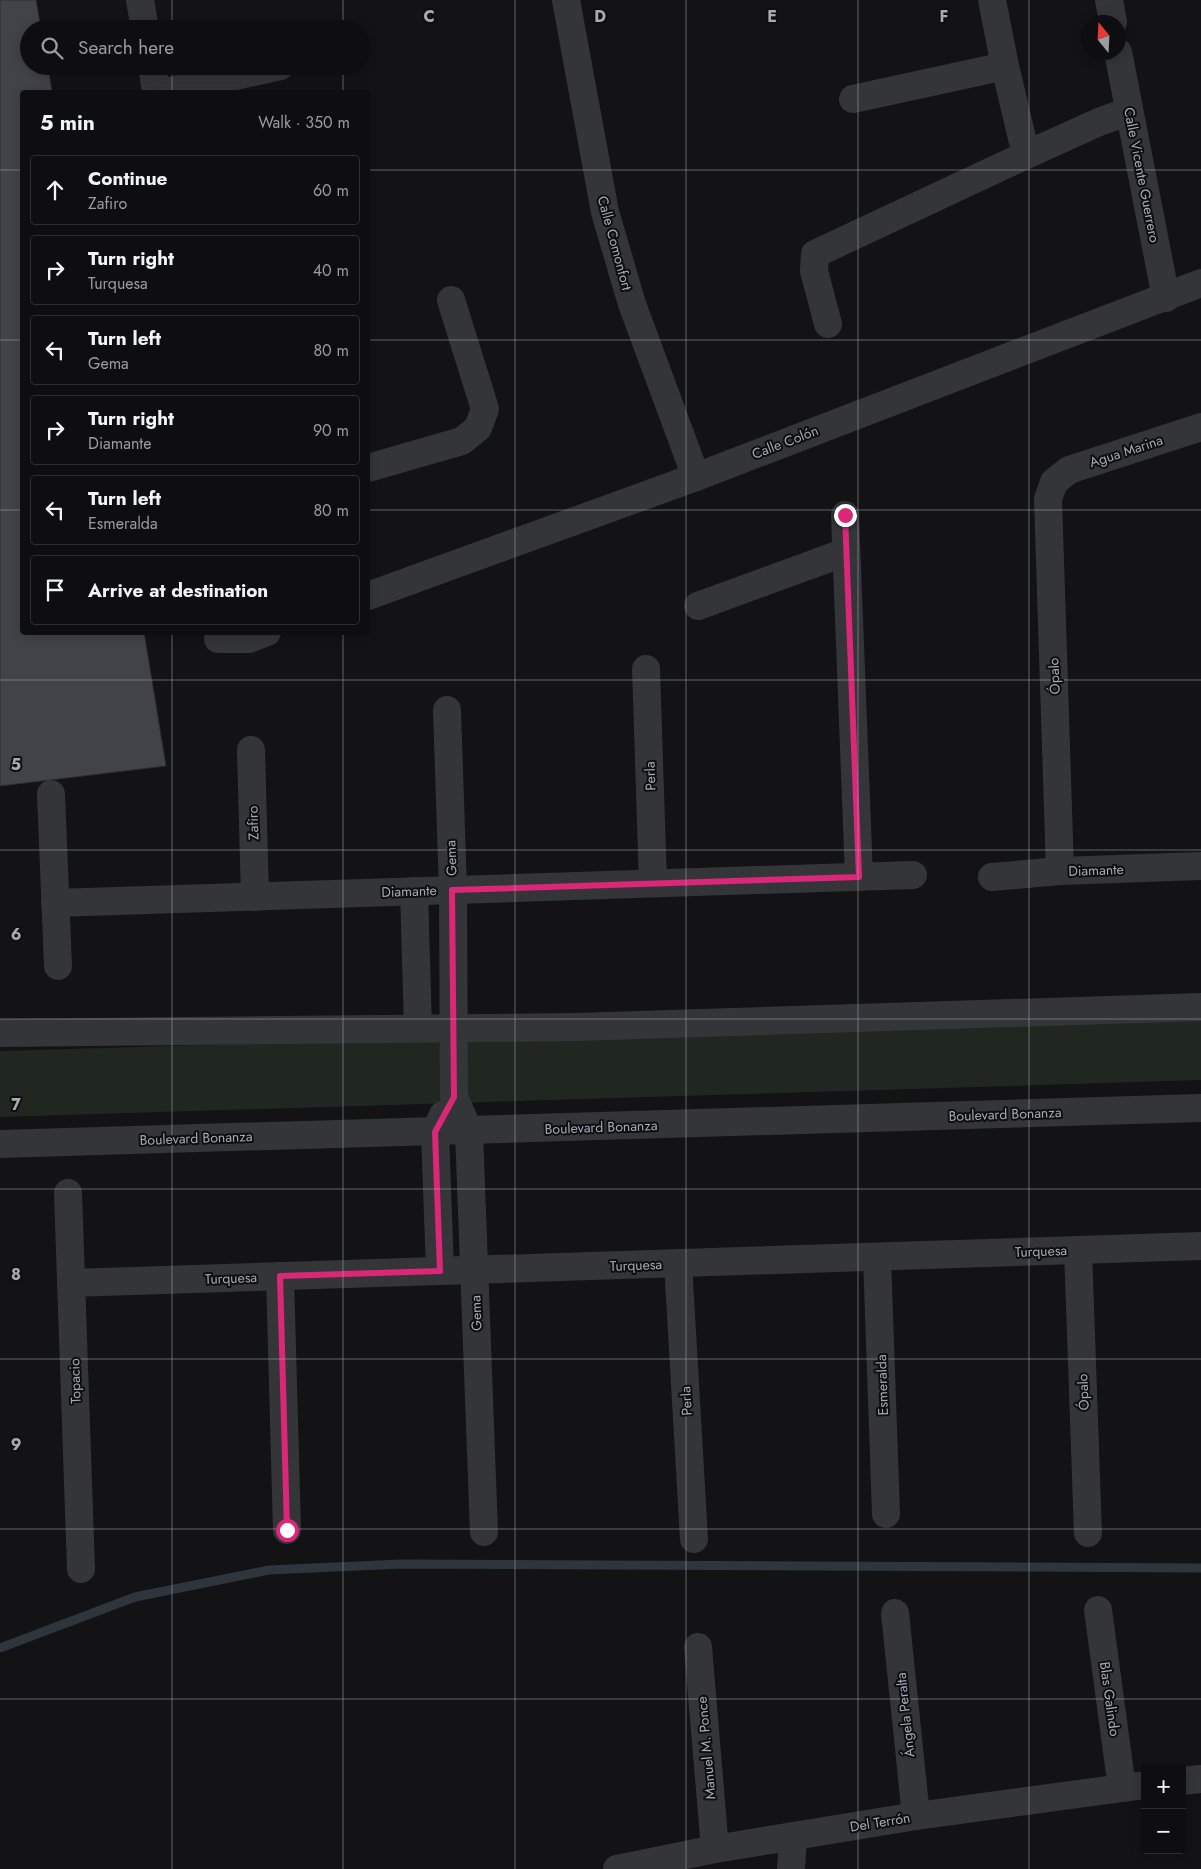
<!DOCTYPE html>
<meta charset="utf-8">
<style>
:root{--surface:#0e0e10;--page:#171719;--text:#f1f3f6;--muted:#9b9c9f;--line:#2e2e30}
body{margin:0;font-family:Jost,sans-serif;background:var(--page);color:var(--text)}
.controls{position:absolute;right:15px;bottom:15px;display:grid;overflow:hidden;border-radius:5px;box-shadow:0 2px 12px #0003}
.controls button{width:45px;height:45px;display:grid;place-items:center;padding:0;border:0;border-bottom:1px solid var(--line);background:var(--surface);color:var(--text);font:25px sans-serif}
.compass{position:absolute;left:1081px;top:15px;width:45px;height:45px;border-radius:50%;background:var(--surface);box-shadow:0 2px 12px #0003;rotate:342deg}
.stop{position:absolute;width:15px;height:15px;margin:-11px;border:4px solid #db2777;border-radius:50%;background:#fff}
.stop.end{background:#db2777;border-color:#fff;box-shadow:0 1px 5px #0008}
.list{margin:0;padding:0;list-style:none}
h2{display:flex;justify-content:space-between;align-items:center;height:65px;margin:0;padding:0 20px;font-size:21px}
h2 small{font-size:16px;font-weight:400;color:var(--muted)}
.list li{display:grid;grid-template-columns:32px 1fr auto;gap:15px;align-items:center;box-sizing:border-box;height:70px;margin:0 10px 10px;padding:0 10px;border:1px solid var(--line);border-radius:5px}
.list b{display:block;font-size:19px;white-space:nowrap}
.list p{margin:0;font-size:16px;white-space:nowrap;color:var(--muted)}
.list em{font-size:16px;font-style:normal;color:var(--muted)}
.icon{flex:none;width:28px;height:28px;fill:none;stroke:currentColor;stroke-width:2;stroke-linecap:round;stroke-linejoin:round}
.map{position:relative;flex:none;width:1201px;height:1869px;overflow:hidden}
.search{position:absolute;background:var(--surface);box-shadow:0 2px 12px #0003;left:20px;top:20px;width:350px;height:55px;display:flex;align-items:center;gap:12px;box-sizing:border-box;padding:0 18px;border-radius:28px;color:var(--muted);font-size:19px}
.panel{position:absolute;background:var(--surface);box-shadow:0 2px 12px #0003;left:20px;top:90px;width:350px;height:545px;border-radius:5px}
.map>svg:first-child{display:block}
.green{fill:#202721}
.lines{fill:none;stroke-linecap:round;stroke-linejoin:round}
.stream{stroke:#2e353c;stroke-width:9}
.building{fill:#424348;stroke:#2d2d30}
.minor{stroke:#343539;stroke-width:28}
.route{stroke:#db2777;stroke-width:6}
.grid{fill:none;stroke:#a6aab4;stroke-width:1;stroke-opacity:0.55}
.labels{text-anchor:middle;stroke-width:4;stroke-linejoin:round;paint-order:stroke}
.street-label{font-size:14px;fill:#a6aab4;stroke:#0e0e10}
.grid-label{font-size:16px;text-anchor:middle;font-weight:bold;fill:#a6aab4;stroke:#0e0e10;stroke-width:4;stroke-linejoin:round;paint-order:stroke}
</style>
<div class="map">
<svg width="1201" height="1869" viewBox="0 0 1201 1869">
<rect width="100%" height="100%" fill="#131315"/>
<path class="green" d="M1201,1016V1080L0,1117V1051Z"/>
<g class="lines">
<path class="stream" d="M0,1648L135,1597L269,1570L401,1564L1201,1568"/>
</g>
<path class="building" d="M0,0H36L41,29H29V66H48L52,92H22V632H144L166,766L0,786Z"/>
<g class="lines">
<g class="minor">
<path d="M140,0L145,29"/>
<path d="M566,0L605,212L632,304L696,477"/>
<path d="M992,0L1005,66L1026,155"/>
<path d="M1109,0L1113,22"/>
<path d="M1118,52L1166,298"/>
<path d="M152,66L156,92"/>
<path d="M166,92L280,66"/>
<path d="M853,99L1005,66"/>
<path d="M828,324L814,271L815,254L1026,155L1099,122L1129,111"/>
<path d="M368,468L462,441L478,428L485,409L451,300"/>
<path d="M845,515L859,877"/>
<path d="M368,596L696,477L1201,283"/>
<path d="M698,606L846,552"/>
<path d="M218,639H249L267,632"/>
<path d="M646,669L653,883"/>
<path d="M447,710L453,890L454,1097L469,1131L484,1532"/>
<path d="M251,750L255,897"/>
<path d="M51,794L58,966"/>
<path d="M1060,871L1048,499L1054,482L1069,470L1201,427"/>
<path d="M992,877L1060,871L1201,866"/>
<path d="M414,891L418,1028"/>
<path d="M55,903L913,875"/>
<path d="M0,1033L576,1027L1201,1007"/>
<path d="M0,1144L1201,1108"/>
<path d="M68,1193L81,1569"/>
<path d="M1078,1250L1088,1533"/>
<path d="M877,1257L886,1514"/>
<path d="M678,1263L694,1539"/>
<path d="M440,1271L435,1132L443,1115"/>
<path d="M280,1276L287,1530"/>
<path d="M71,1283L1201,1246"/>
<path d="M1098,1610L1122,1788"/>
<path d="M895,1613L916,1816"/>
<path d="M698,1647L715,1849"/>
<path d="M1182,1781L1201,1779"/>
<path d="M617,1869L715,1849L916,1816L1145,1785"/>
<path d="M791,1869L793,1836"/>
</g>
</g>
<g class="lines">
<path class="route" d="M287,1530L280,1276L440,1271L435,1132L454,1097L452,890L859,877L845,515"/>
</g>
<path class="grid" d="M172,0V29M343,0V29M515,0V1869M686,0V1869M858,0V1869M1029,0V1869M172,66V92M343,66V92M0,170H22M368,170H1201M0,340H22M368,340H1201M0,510H22M368,510H1201M172,632V1869M343,632V1869M0,680H1201M0,850H1201M0,1019H1201M0,1189H1201M0,1359H1201M0,1529H1201M0,1699H1201"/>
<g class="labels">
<g class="street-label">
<text transform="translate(1142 175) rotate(79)" y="5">Calle Vicente Guerrero</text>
<text transform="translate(615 243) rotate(75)" y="5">Calle Comonfort</text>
<text transform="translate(785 442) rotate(-21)" y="5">Calle Colón</text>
<text transform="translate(1126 451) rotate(-18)" y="5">Agua Marina</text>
<text transform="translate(1054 676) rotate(-92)" y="5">Ópalo</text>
<text transform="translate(650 776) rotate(-92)" y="5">Perla</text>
<text transform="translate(253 823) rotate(-92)" y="5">Zafiro</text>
<text transform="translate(451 858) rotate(-92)" y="5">Gema</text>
<text transform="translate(1096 870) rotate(-2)" y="5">Diamante</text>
<text transform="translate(409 891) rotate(-2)" y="5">Diamante</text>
<text transform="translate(1005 1114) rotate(-2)" y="5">Boulevard Bonanza</text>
<text transform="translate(601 1127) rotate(-2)" y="5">Boulevard Bonanza</text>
<text transform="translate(196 1138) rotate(-2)" y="5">Boulevard Bonanza</text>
<text transform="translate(1041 1251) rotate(-2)" y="5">Turquesa</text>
<text transform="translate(636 1265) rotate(-2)" y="5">Turquesa</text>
<text transform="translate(231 1278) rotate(-2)" y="5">Turquesa</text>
<text transform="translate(476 1313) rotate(-92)" y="5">Gema</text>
<text transform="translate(75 1381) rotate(-92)" y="5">Topacio</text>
<text transform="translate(882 1385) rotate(-92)" y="5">Esmeralda</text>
<text transform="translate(1083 1392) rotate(-92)" y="5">Ópalo</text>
<text transform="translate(686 1401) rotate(-93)" y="5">Perla</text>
<text transform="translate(1110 1699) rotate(82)" y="5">Blas Galindo</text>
<text transform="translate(905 1715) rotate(-96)" y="5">Ángela Peralta</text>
<text transform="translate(706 1748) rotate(-95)" y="5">Manuel M. Ponce</text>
<text transform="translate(880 1822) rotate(-9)" y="5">Del Terrón</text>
</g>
</g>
<g class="grid-label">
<text x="429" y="22">C</text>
<text x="600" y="22">D</text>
<text x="772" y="22">E</text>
<text x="944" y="22">F</text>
<text x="16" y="770">5</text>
<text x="16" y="940">6</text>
<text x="16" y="1110">7</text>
<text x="16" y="1280">8</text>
<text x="16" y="1450">9</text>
</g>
</svg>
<div class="controls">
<button>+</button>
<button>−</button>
</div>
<svg class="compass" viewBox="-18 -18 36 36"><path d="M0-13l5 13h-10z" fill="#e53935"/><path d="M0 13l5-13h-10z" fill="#9b9c9f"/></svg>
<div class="stop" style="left:287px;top:1530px"></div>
<div class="stop end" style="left:845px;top:515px"></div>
<div class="search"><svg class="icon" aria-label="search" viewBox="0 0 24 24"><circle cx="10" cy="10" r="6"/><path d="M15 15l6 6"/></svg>Search here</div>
<section class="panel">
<h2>5 min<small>Walk · 350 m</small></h2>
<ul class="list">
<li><svg class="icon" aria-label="ahead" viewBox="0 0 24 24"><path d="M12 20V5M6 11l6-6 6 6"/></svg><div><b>Continue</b><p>Zafiro</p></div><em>60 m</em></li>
<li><svg class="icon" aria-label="right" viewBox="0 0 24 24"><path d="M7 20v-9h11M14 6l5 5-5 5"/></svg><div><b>Turn right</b><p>Turquesa</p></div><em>40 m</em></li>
<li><svg class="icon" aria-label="left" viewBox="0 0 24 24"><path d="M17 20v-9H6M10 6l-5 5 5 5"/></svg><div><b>Turn left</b><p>Gema</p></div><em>80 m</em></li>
<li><svg class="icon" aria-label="right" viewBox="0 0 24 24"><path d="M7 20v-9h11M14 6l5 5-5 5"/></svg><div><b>Turn right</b><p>Diamante</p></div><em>90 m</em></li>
<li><svg class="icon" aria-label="left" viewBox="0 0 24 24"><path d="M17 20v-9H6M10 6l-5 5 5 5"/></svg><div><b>Turn left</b><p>Esmeralda</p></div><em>80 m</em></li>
<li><svg class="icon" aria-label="arrive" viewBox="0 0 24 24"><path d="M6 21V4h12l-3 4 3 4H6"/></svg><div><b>Arrive at destination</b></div></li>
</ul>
</section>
</div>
